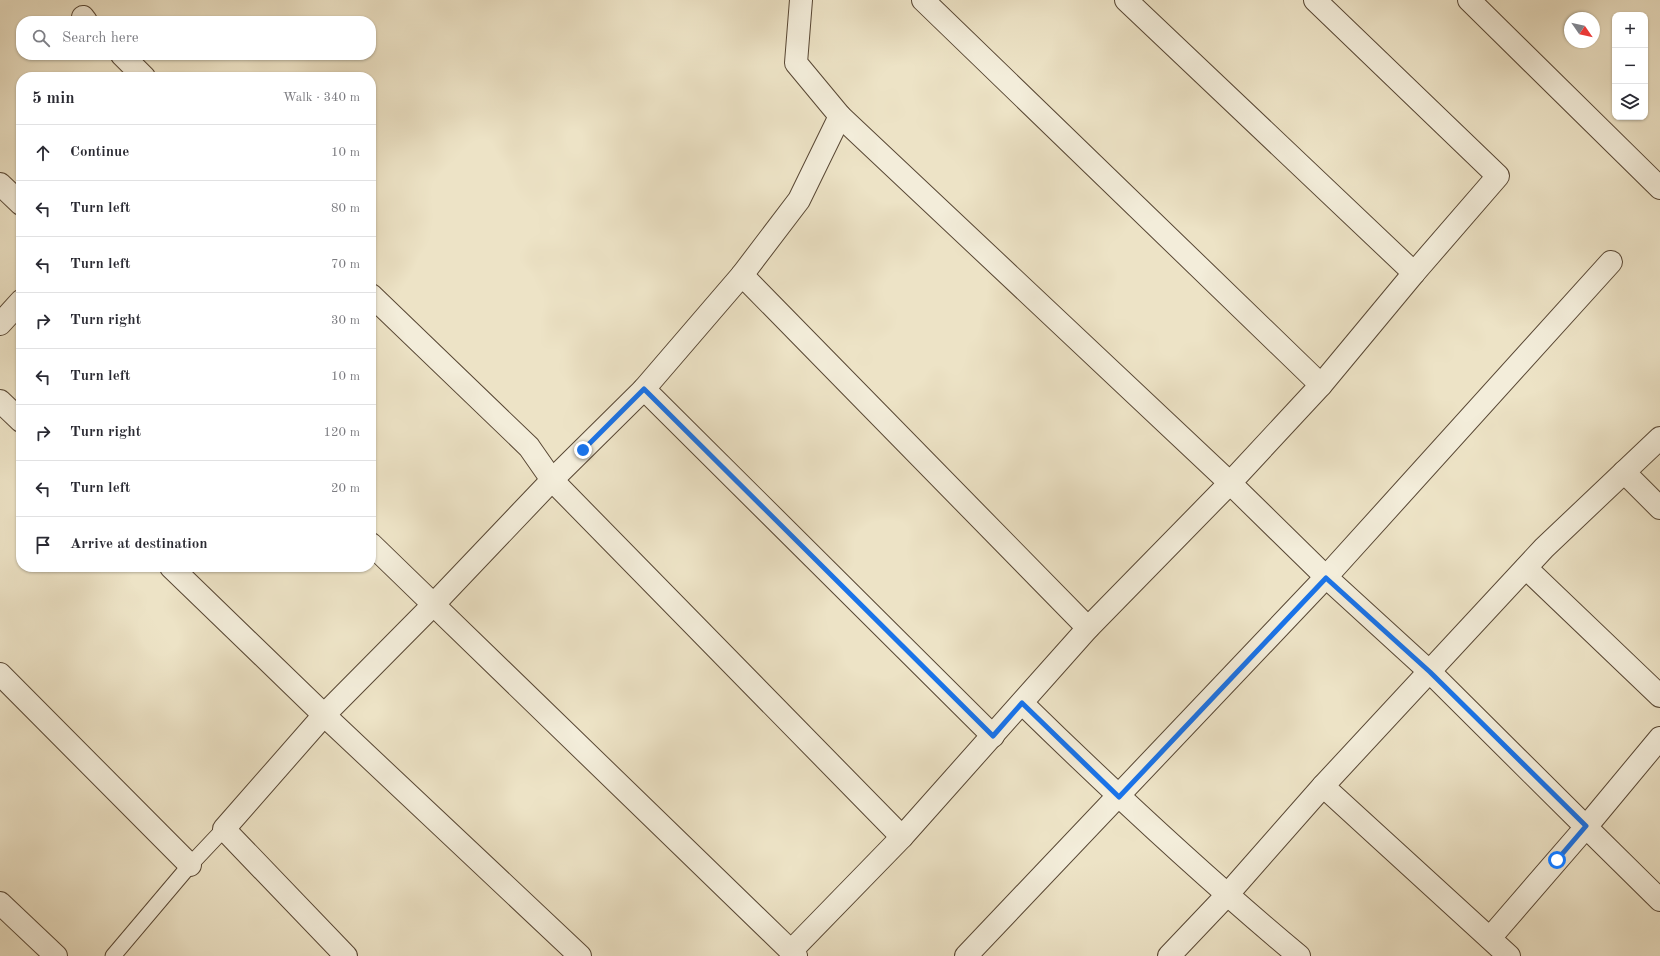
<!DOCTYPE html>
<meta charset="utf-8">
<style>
:root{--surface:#fff;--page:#f7f7f7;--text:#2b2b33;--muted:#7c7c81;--line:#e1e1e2}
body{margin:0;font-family:"Old Standard TT",serif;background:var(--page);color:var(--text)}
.controls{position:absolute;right:12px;top:12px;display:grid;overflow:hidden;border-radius:8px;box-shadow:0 1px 3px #0004}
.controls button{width:36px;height:36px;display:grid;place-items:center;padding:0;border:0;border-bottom:1px solid var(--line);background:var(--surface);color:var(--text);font:20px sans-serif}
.compass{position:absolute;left:1564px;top:12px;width:36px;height:36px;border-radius:50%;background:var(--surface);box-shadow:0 1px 3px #0004;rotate:124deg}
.stop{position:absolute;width:12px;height:12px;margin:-9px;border:3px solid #1a73e8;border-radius:50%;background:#fff}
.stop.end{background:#1a73e8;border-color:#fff;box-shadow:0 1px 4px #0008}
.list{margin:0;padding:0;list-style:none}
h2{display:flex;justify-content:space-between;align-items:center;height:52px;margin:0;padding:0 16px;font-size:17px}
h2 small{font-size:13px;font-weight:400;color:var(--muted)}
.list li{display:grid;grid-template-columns:26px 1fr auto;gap:12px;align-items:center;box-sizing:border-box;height:56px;padding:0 16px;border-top:1px solid var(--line)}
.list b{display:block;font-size:15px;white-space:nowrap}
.list em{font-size:13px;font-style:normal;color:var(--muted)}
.icon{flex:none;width:22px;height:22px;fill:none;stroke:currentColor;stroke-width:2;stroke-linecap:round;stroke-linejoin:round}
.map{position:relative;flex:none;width:1660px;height:956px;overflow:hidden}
.search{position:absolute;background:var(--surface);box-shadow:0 1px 3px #0004;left:16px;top:16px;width:360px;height:44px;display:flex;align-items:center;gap:10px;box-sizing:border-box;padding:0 14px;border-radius:16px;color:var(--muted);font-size:15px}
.panel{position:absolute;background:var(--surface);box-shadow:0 1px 3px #0004;left:16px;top:72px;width:360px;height:500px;border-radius:16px}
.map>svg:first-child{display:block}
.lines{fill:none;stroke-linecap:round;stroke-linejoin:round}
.lane-casing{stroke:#584734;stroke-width:17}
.street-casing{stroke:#584734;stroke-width:24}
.lane{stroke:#f3edda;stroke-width:15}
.street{stroke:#f3edda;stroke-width:22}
.route{stroke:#1a73e8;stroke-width:5}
</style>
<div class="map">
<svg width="1660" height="956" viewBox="0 0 1660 956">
<rect width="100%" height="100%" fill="#ede3c6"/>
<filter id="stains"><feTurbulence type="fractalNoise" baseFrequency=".005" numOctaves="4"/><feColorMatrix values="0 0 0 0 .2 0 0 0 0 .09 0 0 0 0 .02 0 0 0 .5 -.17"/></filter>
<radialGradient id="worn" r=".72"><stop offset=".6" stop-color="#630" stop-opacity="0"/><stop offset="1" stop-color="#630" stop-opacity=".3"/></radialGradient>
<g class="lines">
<defs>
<path id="lane" d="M113,956L190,865L224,829"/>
<g id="street">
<path d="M923,0L1321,385"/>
<path d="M1126,0L1414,273L1498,176L1315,0"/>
<path d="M1469,0L1660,188"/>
<path d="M83,17L86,21"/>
<path d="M122,55L144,77"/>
<path d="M840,116L1230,483L1326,577L1430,672L1586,827L1660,738"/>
<path d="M0,184L21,204"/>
<path d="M742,275L799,200L840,116L796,63L801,0"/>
<path d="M371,295L529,447L552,480L902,837"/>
<path d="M0,324L21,301"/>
<path d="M644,389L993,736"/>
<path d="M0,401L21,421"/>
<path d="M1624,472L1660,508"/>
<path d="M371,544L796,956"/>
<path d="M171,567L324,715L580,956"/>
<path d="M1526,568L1660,696"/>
<path d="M0,674L190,865"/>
<path d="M1022,703C1112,791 1202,875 1299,956"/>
<path d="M1323,786L1509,956"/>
<path d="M0,903L56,956"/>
<path d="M1490,938L1586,827L1660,900"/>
<path d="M791,951L902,837L1088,628L1230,483L1321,385L1414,273"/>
<path d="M346,956L224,829L324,715L433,605L552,480L644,389L742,275L1088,628"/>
<path d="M966,956L1326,577L1611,262"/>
<path d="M1169,956L1227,895L1323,786L1544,548L1660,438"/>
</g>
</defs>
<use href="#lane" class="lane-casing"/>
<use href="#street" class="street-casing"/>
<use href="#lane" class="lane"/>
<use href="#street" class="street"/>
</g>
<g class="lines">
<path class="route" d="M583,450L644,389L993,736L1022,703L1119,797L1326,578L1430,672L1586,826L1557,860"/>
</g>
<rect width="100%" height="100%" filter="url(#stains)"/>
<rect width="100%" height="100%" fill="url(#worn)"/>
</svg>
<div class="controls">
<button>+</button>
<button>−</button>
<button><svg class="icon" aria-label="layers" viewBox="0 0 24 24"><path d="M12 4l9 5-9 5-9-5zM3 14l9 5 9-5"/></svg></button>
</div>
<svg class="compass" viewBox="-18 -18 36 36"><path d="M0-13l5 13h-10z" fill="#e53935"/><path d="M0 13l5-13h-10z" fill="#7c7c81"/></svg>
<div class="stop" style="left:1557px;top:860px"></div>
<div class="stop end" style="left:583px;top:450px"></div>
<div class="search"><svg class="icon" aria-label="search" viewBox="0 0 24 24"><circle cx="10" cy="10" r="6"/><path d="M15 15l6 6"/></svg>Search here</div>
<section class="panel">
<h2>5 min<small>Walk · 340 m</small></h2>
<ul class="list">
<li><svg class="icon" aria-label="ahead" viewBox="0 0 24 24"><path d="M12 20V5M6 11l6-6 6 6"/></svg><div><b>Continue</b></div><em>10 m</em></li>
<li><svg class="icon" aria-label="left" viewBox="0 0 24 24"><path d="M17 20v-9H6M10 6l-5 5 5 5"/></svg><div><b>Turn left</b></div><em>80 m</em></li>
<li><svg class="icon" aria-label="left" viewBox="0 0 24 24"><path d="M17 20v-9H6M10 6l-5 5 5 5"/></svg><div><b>Turn left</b></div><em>70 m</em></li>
<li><svg class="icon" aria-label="right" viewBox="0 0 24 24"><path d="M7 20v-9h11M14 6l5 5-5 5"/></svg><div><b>Turn right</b></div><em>30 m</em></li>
<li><svg class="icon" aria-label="left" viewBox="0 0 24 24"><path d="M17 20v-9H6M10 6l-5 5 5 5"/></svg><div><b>Turn left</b></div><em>10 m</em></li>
<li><svg class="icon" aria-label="right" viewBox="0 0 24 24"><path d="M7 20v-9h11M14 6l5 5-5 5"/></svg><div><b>Turn right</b></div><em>120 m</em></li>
<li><svg class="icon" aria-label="left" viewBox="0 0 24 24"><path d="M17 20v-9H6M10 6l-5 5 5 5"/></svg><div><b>Turn left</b></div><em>20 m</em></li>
<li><svg class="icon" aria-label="arrive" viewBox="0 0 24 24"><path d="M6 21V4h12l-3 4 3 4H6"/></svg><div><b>Arrive at destination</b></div></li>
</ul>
</section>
</div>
